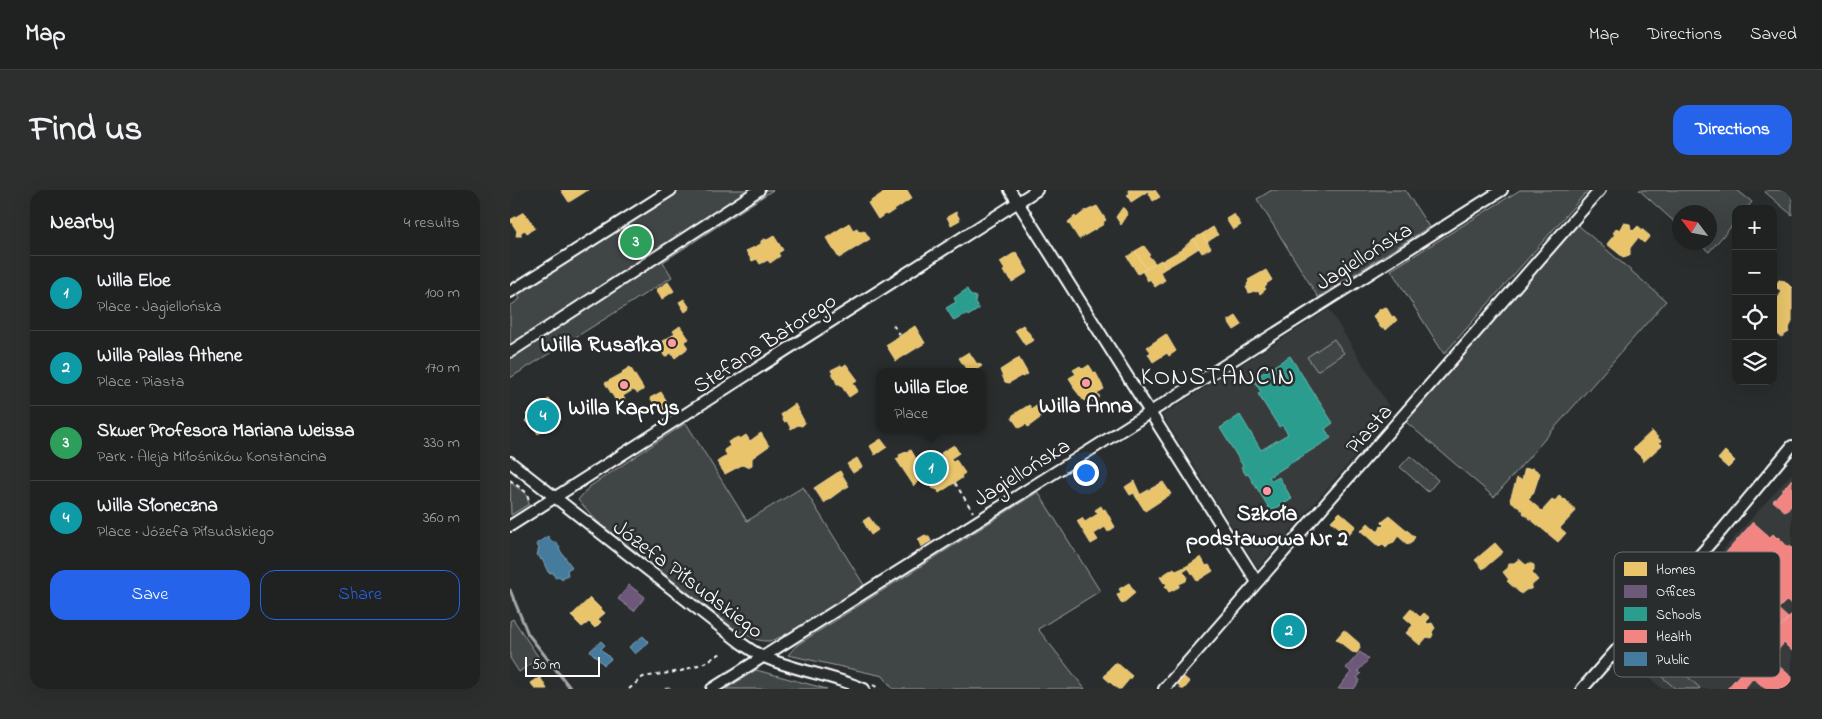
<!DOCTYPE html>
<meta charset="utf-8">
<style>
:root{--surface:#202222;--page:#2d2f2f;--text:#f1f3f6;--muted:#a2a4a5;--line:#3d3f40;--accent:#2563eb}
body{margin:0;font-family:"Indie Flower",sans-serif;background:var(--page);color:var(--text)}
.controls{position:absolute;right:15px;top:15px;display:grid;overflow:hidden;border-radius:10px;box-shadow:0 5px 20px #0002}
.controls button{width:45px;height:45px;display:grid;place-items:center;padding:0;border:0;border-bottom:1px solid var(--line);background:var(--surface);color:var(--text);font:25px sans-serif}
.compass{position:absolute;left:1162px;top:15px;width:45px;height:45px;border-radius:50%;background:var(--surface);box-shadow:0 5px 20px #0002;rotate:302deg}
.scale{position:absolute;left:15px;bottom:12px;width:75px;box-sizing:border-box;padding-left:5px;border:2px solid #fff;border-top:0;font-size:14px;line-height:18px;white-space:nowrap;color:#fff;-webkit-text-stroke:4px #2a2d2e;paint-order:stroke}
.you{position:absolute;left:575px;top:282px;width:18px;height:18px;margin:-12px;border:4px solid #fff;border-radius:50%;background:#1a73e8;box-shadow:0 0 0 8px #1a73e833}
.badge{display:grid;place-items:center;width:32px;height:32px;border-radius:50%;background:var(--accent);color:#fff;font-size:16px;font-weight:700}
.pin{position:absolute;translate:-50% -50%;border:2px solid #fff;box-shadow:0 1px 5px #0006}
.popup{position:absolute;left:366px;top:178px;width:110px;height:65px;box-sizing:border-box;display:grid;place-content:center;border-radius:10px;background:var(--surface);filter:drop-shadow(0 1px 4px #0005);font-size:16px;white-space:nowrap;color:var(--muted)}
.popup b{font-size:19px;color:var(--text)}
.popup::after{content:'';position:absolute;left:50%;top:100%;margin-left:-10px;border:10px solid transparent;border-top-color:var(--surface)}
.list{margin:0;padding:0;list-style:none}
h2{display:flex;justify-content:space-between;align-items:center;height:65px;margin:0;padding:0 20px;font-size:21px}
h2 small{font-size:16px;font-weight:400;color:var(--muted)}
.list li{display:grid;grid-template-columns:32px 1fr auto;gap:15px;align-items:center;box-sizing:border-box;height:75px;padding:0 20px;border-top:1px solid var(--line)}
.list b{display:block;font-size:19px;white-space:nowrap}
.list p{margin:0;font-size:16px;white-space:nowrap;color:var(--muted)}
.list em{font-size:16px;font-style:normal;color:var(--muted)}
.actions{display:flex;gap:10px;padding:15px 20px}
.actions a{flex:1;padding:11px 0;border:1px solid var(--accent);border-radius:15px;text-align:center;font-size:18px;color:var(--accent)}
.actions .main{background:var(--accent);color:#fff}
.icon{flex:none;width:28px;height:28px;fill:none;stroke:currentColor;stroke-width:2;stroke-linecap:round;stroke-linejoin:round}
.map{position:relative;flex:none;width:1282px;height:499px;overflow:hidden;border-radius:15px}
header{display:flex;align-items:center;gap:30px;box-sizing:border-box;height:70px;padding:0 25px;background:var(--surface);border-bottom:1px solid var(--line)}
header strong{font-size:24px}
nav{display:flex;gap:28px;margin-inline-start:auto;font-size:18px}
.intro{display:flex;align-items:center;justify-content:space-between;box-sizing:border-box;height:120px;padding:0 30px}
h1{margin:0;font-size:35px}
.button{padding:12px 22px;border-radius:15px;background:var(--accent);color:#fff;font-size:18px;font-weight:700}
main{display:flex;gap:30px;padding:0 30px}
aside{flex:1;background:var(--surface);border-radius:15px;box-shadow:0 5px 20px #0002}
.map>svg:first-child{display:block}
.built{fill:#373a3b}
.green{fill:#414445;stroke:#a0a2a2}
.homes{fill:#e9c46a;stroke:#f0d697}
.offices{fill:#6d597a;stroke:#998ba2}
.schools{fill:#2a9d8f;stroke:#6abab1}
.health{fill:#f28482;stroke:#f6a9a8}
.public{fill:#457b9d;stroke:#7da3ba}
.lines{fill:none;stroke-linecap:round;stroke-linejoin:round}
.stream{stroke:#a6a7a7;stroke-width:3}
.minor-casing{stroke:#fff;stroke-width:14}
.path{stroke:#fff;stroke-width:2;stroke-dasharray:4 4;stroke-linecap:butt}
.minor{stroke:#2a2d2e;stroke-width:10}
.poi-dot{fill:#ff9aa2;stroke:#2a2d2e;stroke-width:2}
.labels{text-anchor:middle;stroke-width:5;stroke-linejoin:round;paint-order:stroke}
.street-label{font-size:22px;fill:#fff;stroke:#2a2d2e}
.poi-label{font-size:22px;font-weight:bold;fill:#fff;stroke:#2a2d2e}
.quarter-label{font-size:25px;letter-spacing:1px;fill:#fff;stroke:#2a2d2e}
.key{fill:#2a2d2e;stroke:#6a6c6d;stroke-width:1}
.key-label{font-size:14px;fill:#fff}
</style>
<header>
<strong>Map</strong>
<nav><a>Map</a><a>Directions</a><a>Saved</a></nav>
</header>
<div class="intro"><h1>Find us</h1><a class="button">Directions</a></div>
<main>
<aside>
<h2>Nearby<small>4 results</small></h2>
<ul class="list">
<li><span class="badge" style="background:#0f9aa8">1</span><div><b>Willa Eloe</b><p>Place · Jagiellońska</p></div><em>100 m</em></li>
<li><span class="badge" style="background:#0f9aa8">2</span><div><b>Willa Pallas Athene</b><p>Place · Piasta</p></div><em>170 m</em></li>
<li><span class="badge" style="background:#2e9e5b">3</span><div><b>Skwer Profesora Mariana Weissa</b><p>Park · Aleja Miłośników Konstancina</p></div><em>330 m</em></li>
<li><span class="badge" style="background:#0f9aa8">4</span><div><b>Willa Słoneczna</b><p>Place · Józefa Piłsudskiego</p></div><em>360 m</em></li>
</ul>
<div class="actions"><a class="main">Save</a><a>Share</a></div>
</aside>
<div class="map">
<svg width="1282" height="499" viewBox="0 0 1282 499">
<rect width="100%" height="100%" fill="#2a2d2e"/>
<filter id="ink" filterUnits="userSpaceOnUse"><feTurbulence type="fractalNoise" baseFrequency=".02" numOctaves="2"/><feDisplacementMap in="SourceGraphic" scale="10" xChannelSelector="R" yChannelSelector="G"/><feConvolveMatrix kernelMatrix="1 2 1 2 8 2 1 2 1" color-interpolation-filters="sRGB"/></filter>
<g filter="url(#ink)">
<g class="built">
<path d="M819,119L883,223L748,378L652,225Z"/>
<path d="M1282,283V499H1152L1117,468Z"/>
</g>
<g class="green">
<path d="M169,0H245L0,159V116L10,109L7,103Z"/>
<path d="M253,0H263L153,72L162,87L0,188V165Z"/>
<path d="M762,0H895L919,37L808,107L747,9Z"/>
<path d="M1010,0H1078L934,164L881,80Z"/>
<path d="M1129,0H1227L1242,12L1236,19H1226V31L1199,62L1188,53L1200,52V22H1170L1169,36Z"/>
<path d="M1257,0H1282V25L1255,2Z"/>
<path d="M1068,35L1156,111L984,307L896,232Z"/>
<path d="M824,149L834,163L807,181L797,167Z"/>
<path d="M176,233L237,331L293,297L354,395C337,405 273,451 258,451C245,452 233,442 222,437L87,331L68,310L79,297Z"/>
<path d="M900,266L928,290L918,302L890,277Z"/>
<path d="M0,292L16,304L19,314L1,325Z"/>
<path d="M528,302L590,401L528,439L575,499H383L373,486L278,465L287,455Z"/>
<path d="M3,429L29,468L9,482L0,468V431Z"/>
<path d="M1164,474L1190,498L1189,499H1166L1152,487Z"/>
<path d="M246,480L317,499H216Z"/>
</g>
<g class="homes">
<path d="M51,0H78L59,12Z"/>
<path d="M377,0H397L402,8L377,25L375,24L368,29L358,13Z"/>
<path d="M618,0H645L650,7L643,11L638,1L621,12L617,5L620,3Z"/>
<path d="M587,16L596,30L593,32L594,34L569,49L558,32L565,26L566,28L575,21V20L576,21Z"/>
<path d="M613,17L618,24L611,35L606,27Z"/>
<path d="M14,22L25,38L17,43L15,40L11,42V46H6L7,41L0,30Z"/>
<path d="M446,22L450,30L441,35L437,27Z"/>
<path d="M724,24L731,35L723,40L716,29Z"/>
<path d="M339,33L343,40L347,38L349,42L354,40L360,49L329,68L316,48Z"/>
<path d="M1114,33L1120,34L1121,39L1123,41L1128,36L1140,46L1134,53L1128,48L1120,58V65L1113,67L1097,54L1105,44L1103,43L1107,38L1109,40Z"/>
<path d="M703,37L708,45L697,52L692,44Z"/>
<path d="M692,44L701,58L692,63L683,49Z"/>
<path d="M264,46L273,60L268,63L270,66L260,73L258,70L250,74L247,69L242,71L236,61L251,54V51L254,49L257,50Z"/>
<path d="M683,49L689,58L675,67L671,60Z"/>
<path d="M634,56L640,64L638,65L645,73L636,79L625,61Z"/>
<path d="M671,60L675,67L656,78L652,71Z"/>
<path d="M625,61L636,79L628,84L617,67Z"/>
<path d="M506,62L518,82L502,92L498,85L496,86L493,81L495,80L490,72Z"/>
<path d="M651,70L656,78L650,82L655,90L645,97L640,89L638,91L632,81Z"/>
<path d="M756,80L762,90L756,94L757,95L754,97L756,99L750,104L748,101L746,102L744,101L739,103L736,97L738,96L737,94L739,92L738,90Z"/>
<path d="M1269,90L1275,91L1282,98V132L1278,140L1279,142L1271,147L1263,140V114L1270,105L1271,101L1267,98V93Z"/>
<path d="M158,92L164,101L152,109L146,100Z"/>
<path d="M174,109L180,118L175,122L169,112Z"/>
<path d="M876,117L882,127L884,126L887,130L876,140L874,137L871,138L863,126L870,119Z"/>
<path d="M726,126L732,135L724,140L718,131Z"/>
<path d="M513,135L524,150L515,155L505,140Z"/>
<path d="M170,136L179,149L174,152L178,158L165,168L161,163L155,167L147,154L165,144L163,141Z"/>
<path d="M405,136L415,153L386,171L376,155Z"/>
<path d="M656,144L666,161L659,166L657,163L643,172L638,164L641,162L637,157Z"/>
<path d="M133,149L138,157L131,161L126,153Z"/>
<path d="M459,162L467,174L469,173L472,176L463,182H458L449,168Z"/>
<path d="M509,168L518,184L512,187L511,186L499,193L495,192L490,180Z"/>
<path d="M336,174L347,189L346,192L343,193L348,201L339,207L330,194H327L321,180L331,175L332,177Z"/>
<path d="M579,175L584,183H586L594,199L587,203L590,207L583,212L580,207L574,211L563,197L564,196L559,188L566,184L563,180L570,176L573,179Z"/>
<path d="M120,177L133,198V200L128,203L123,200L113,206L115,210L108,214L95,193L113,183L112,182Z"/>
<path d="M151,202L161,218L152,223L140,208Z"/>
<path d="M39,209L51,229L28,244L21,232L17,233L15,231L18,227L16,224Z"/>
<path d="M285,214L295,233L292,236L288,235L281,239L277,231L274,232L271,224Z"/>
<path d="M519,215L522,219L528,215L529,217L533,215L537,222L529,226L530,228L518,237L516,234L509,238L502,228L503,225Z"/>
<path d="M1142,241L1151,251L1149,252L1152,255L1133,272L1132,268L1123,259Z"/>
<path d="M251,243L259,256L242,268V275L238,277L232,275L215,284L207,272L217,265L214,260L220,256L218,252L228,247L230,249L236,245L240,251Z"/>
<path d="M371,249L377,257L365,265L360,256Z"/>
<path d="M444,255L449,263L440,269L443,272L446,270L455,283L451,286L452,288L429,303L428,300L422,298L423,293L419,286L410,288L404,296L386,269L390,267L389,265L401,260L408,272L420,264L426,274L434,269L431,263Z"/>
<path d="M1215,261L1225,271L1218,278L1208,269Z"/>
<path d="M347,268L352,277L343,283L337,274Z"/>
<path d="M1015,278L1018,279L1023,278L1030,283L1023,304L1018,309L1032,321L1043,309L1044,312L1049,306L1054,310L1055,309L1066,321L1050,338L1056,343L1048,352L1013,323L1014,322L1000,310L1007,288L1012,290Z"/>
<path d="M330,281L339,296L329,302L314,313L304,298Z"/>
<path d="M624,291L630,304L626,307L624,303L620,305L615,297Z"/>
<path d="M653,292L661,304L635,321L626,307Z"/>
<path d="M591,316L593,320L595,319L605,337L598,342L595,337L584,344L588,350L581,354L567,331L572,328L575,332L586,325L588,324L585,320Z"/>
<path d="M830,322L846,336L838,345L821,331Z"/>
<path d="M880,326L905,347L901,353L898,355L888,346L884,352L881,353L876,358L872,354L869,357L851,341L858,333L867,341H869L871,336L872,337L874,335L872,333V332Z"/>
<path d="M359,327L368,340L361,345L353,331Z"/>
<path d="M415,345L419,347L421,351L411,357L408,349Z"/>
<path d="M985,353L993,362L973,379L965,370Z"/>
<path d="M691,367L696,376L699,375L703,381L687,391L677,376Z"/>
<path d="M1009,369L1016,375L1019,373L1024,375V380L1022,383L1028,390L1022,395L1021,399L1016,400L1011,404L997,391L999,390L993,382L998,378L999,373H1004Z"/>
<path d="M677,376L679,378L673,382L677,386L676,391L669,394V397L659,402L655,396L657,395L655,392L654,393L650,387L664,378L666,381Z"/>
<path d="M619,393L625,403L612,414L607,405L611,402L609,399Z"/>
<path d="M80,408L95,423L88,429L91,432L85,438L79,432L72,437L61,426Z"/>
<path d="M901,419L910,427L914,423L920,428L916,432L918,434L922,433L925,438L922,442L923,445L921,448L917,447L910,455L896,443L903,435L894,427Z"/>
<path d="M786,431L792,440L787,443L788,446L780,451L778,449L773,452L767,442L772,439L775,434L781,433Z"/>
<path d="M834,440L849,453L850,458L847,463L842,462L826,449Z"/>
<path d="M606,472L622,486L611,499H608L594,487L600,478Z"/>
<path d="M30,487L37,499H25L21,493Z"/>
<path d="M674,487L680,492L674,499H671L668,494Z"/>
</g>
<g class="offices">
<path d="M119,395L135,407L124,421L108,409Z"/>
<path d="M850,462L859,469L848,481L851,484L847,488L850,490L844,499H828L841,482L836,478Z"/>
</g>
<g class="schools">
<path d="M457,99L461,106H465L466,108L465,112L469,119L458,126L456,124L444,131L436,118L446,112L444,108Z"/>
<path d="M780,166L823,233L815,239L821,248L759,287L762,291L769,287L782,309L761,321L738,284L736,285L731,277L733,276L710,238L730,225L751,260L778,244L772,235L769,237L748,204L751,202L743,189Z"/>
</g>
<g class="health">
<path d="M1282,289V315L1276,322L1263,311Z"/>
<path d="M1243,332L1260,347L1263,344L1267,348L1268,347L1278,357L1279,355L1282,358V414L1276,411L1268,419L1263,414L1264,413L1261,411L1268,403L1263,397L1235,429L1241,434L1243,431L1252,438L1249,441L1253,444L1229,472L1215,460L1205,472L1180,451L1191,439L1167,418Z"/>
<path d="M1257,409L1278,428L1269,438L1255,426L1251,430L1244,424L1248,419L1245,417L1250,412L1252,414Z"/>
<path d="M1282,424V461L1274,453L1260,469L1282,487V499H1256L1243,488L1234,499H1217Z"/>
</g>
<g class="public">
<path d="M38,346L41,351L48,353L47,355L49,357H50L49,359L62,377L57,380L58,385L53,387V389L48,386L45,388L43,382L41,383L38,382L32,369L31,370L29,366L27,365L29,358L26,354Z"/>
<path d="M133,446L139,452L125,464L119,457Z"/>
<path d="M91,451L95,455L91,459L101,469L94,475L80,461Z"/>
</g>
<g class="lines">
<g class="stream">
<path d="M0,400L18,444L61,499"/>
<path d="M156,499H160"/>
</g>
<defs>
<g id="minor">
<path d="M500,0L747,392"/>
<path d="M0,102L161,0"/>
<path d="M0,162L249,0"/>
<path d="M0,272L231,453C238,458 246,464 254,467C286,481 322,485 354,499"/>
<path d="M0,336L527,0"/>
<path d="M202,499L992,0"/>
<path d="M654,499L1090,0"/>
<path d="M1072,499L1212,340L1282,256"/>
</g>
</defs>
<use href="#minor" class="minor-casing"/>
<g class="path">
<path d="M383,135L391,146"/>
<path d="M0,290L17,303L19,311"/>
<path d="M445,293L463,322"/>
<path d="M363,495L370,499"/>
<path d="M119,499L133,487L171,481L194,473L213,462"/>
</g>
<use href="#minor" class="minor"/>
</g>
</g>
<g class="poi-dot">
<circle cx="162" cy="153" r="5"/>
<circle cx="576" cy="193" r="5"/>
<circle cx="114" cy="195" r="5"/>
<circle cx="757" cy="301" r="5"/>
</g>
<g class="labels">
<g class="street-label">
<text transform="translate(853 65) rotate(-32)" y="8">Jagiellońska</text>
<text transform="translate(254 152) rotate(-33)" y="8">Stefana Batorego</text>
<text transform="translate(858 238) rotate(-49)" y="8">Piasta</text>
<text transform="translate(511 281) rotate(-32)" y="8">Jagiellońska</text>
<text transform="translate(179 388) rotate(37)" y="8">Józefa Piłsudskiego</text>
</g>
<g class="poi-label">
<text x="152" y="161" text-anchor="end">Willa Rusałka</text>
<text x="576" y="222">Willa Anna</text>
<text x="114" y="224">Willa Kaprys</text>
<text x="757" y="330">Szkoła<tspan x="757" dy="25">podstawowa Nr 2</tspan></text>
</g>
<g class="quarter-label">
<text x="708" y="194">KONSTANCIN</text>
</g>
</g>
<rect x="1104" y="362" width="166" height="125" rx="8" class="key"/>
<rect x="1114" y="372" width="23" height="14" fill="#e9c46a"/>
<rect x="1114" y="395" width="23" height="13" fill="#6d597a"/>
<rect x="1114" y="417" width="23" height="14" fill="#2a9d8f"/>
<rect x="1114" y="440" width="23" height="13" fill="#f28482"/>
<rect x="1114" y="462" width="23" height="14" fill="#457b9d"/>
<g class="key-label">
<text x="1146" y="384">Homes</text>
<text x="1146" y="406">Offices</text>
<text x="1146" y="429">Schools</text>
<text x="1146" y="451">Health</text>
<text x="1146" y="474">Public</text>
</g>
</svg>
<div class="controls">
<button>+</button>
<button>−</button>
<button><svg class="icon" aria-label="locate" viewBox="0 0 24 24"><circle cx="12" cy="12" r="6"/><path d="M12 2v4M12 18v4M2 12h4M18 12h4"/></svg></button>
<button><svg class="icon" aria-label="layers" viewBox="0 0 24 24"><path d="M12 4l9 5-9 5-9-5zM3 14l9 5 9-5"/></svg></button>
</div>
<svg class="compass" viewBox="-18 -18 36 36"><path d="M0-13l5 13h-10z" fill="#e53935"/><path d="M0 13l5-13h-10z" fill="#a2a4a5"/></svg>
<div class="scale">50 m</div>
<div class="you"></div>
<div class="pin badge" style="left:421px;top:278px;background:#0f9aa8">1</div>
<div class="popup"><b>Willa Eloe</b>Place</div>
<div class="pin badge" style="left:779px;top:441px;background:#0f9aa8">2</div>
<div class="pin badge" style="left:126px;top:52px;background:#2e9e5b">3</div>
<div class="pin badge" style="left:33px;top:226px;background:#0f9aa8">4</div>
</div>
</main>
